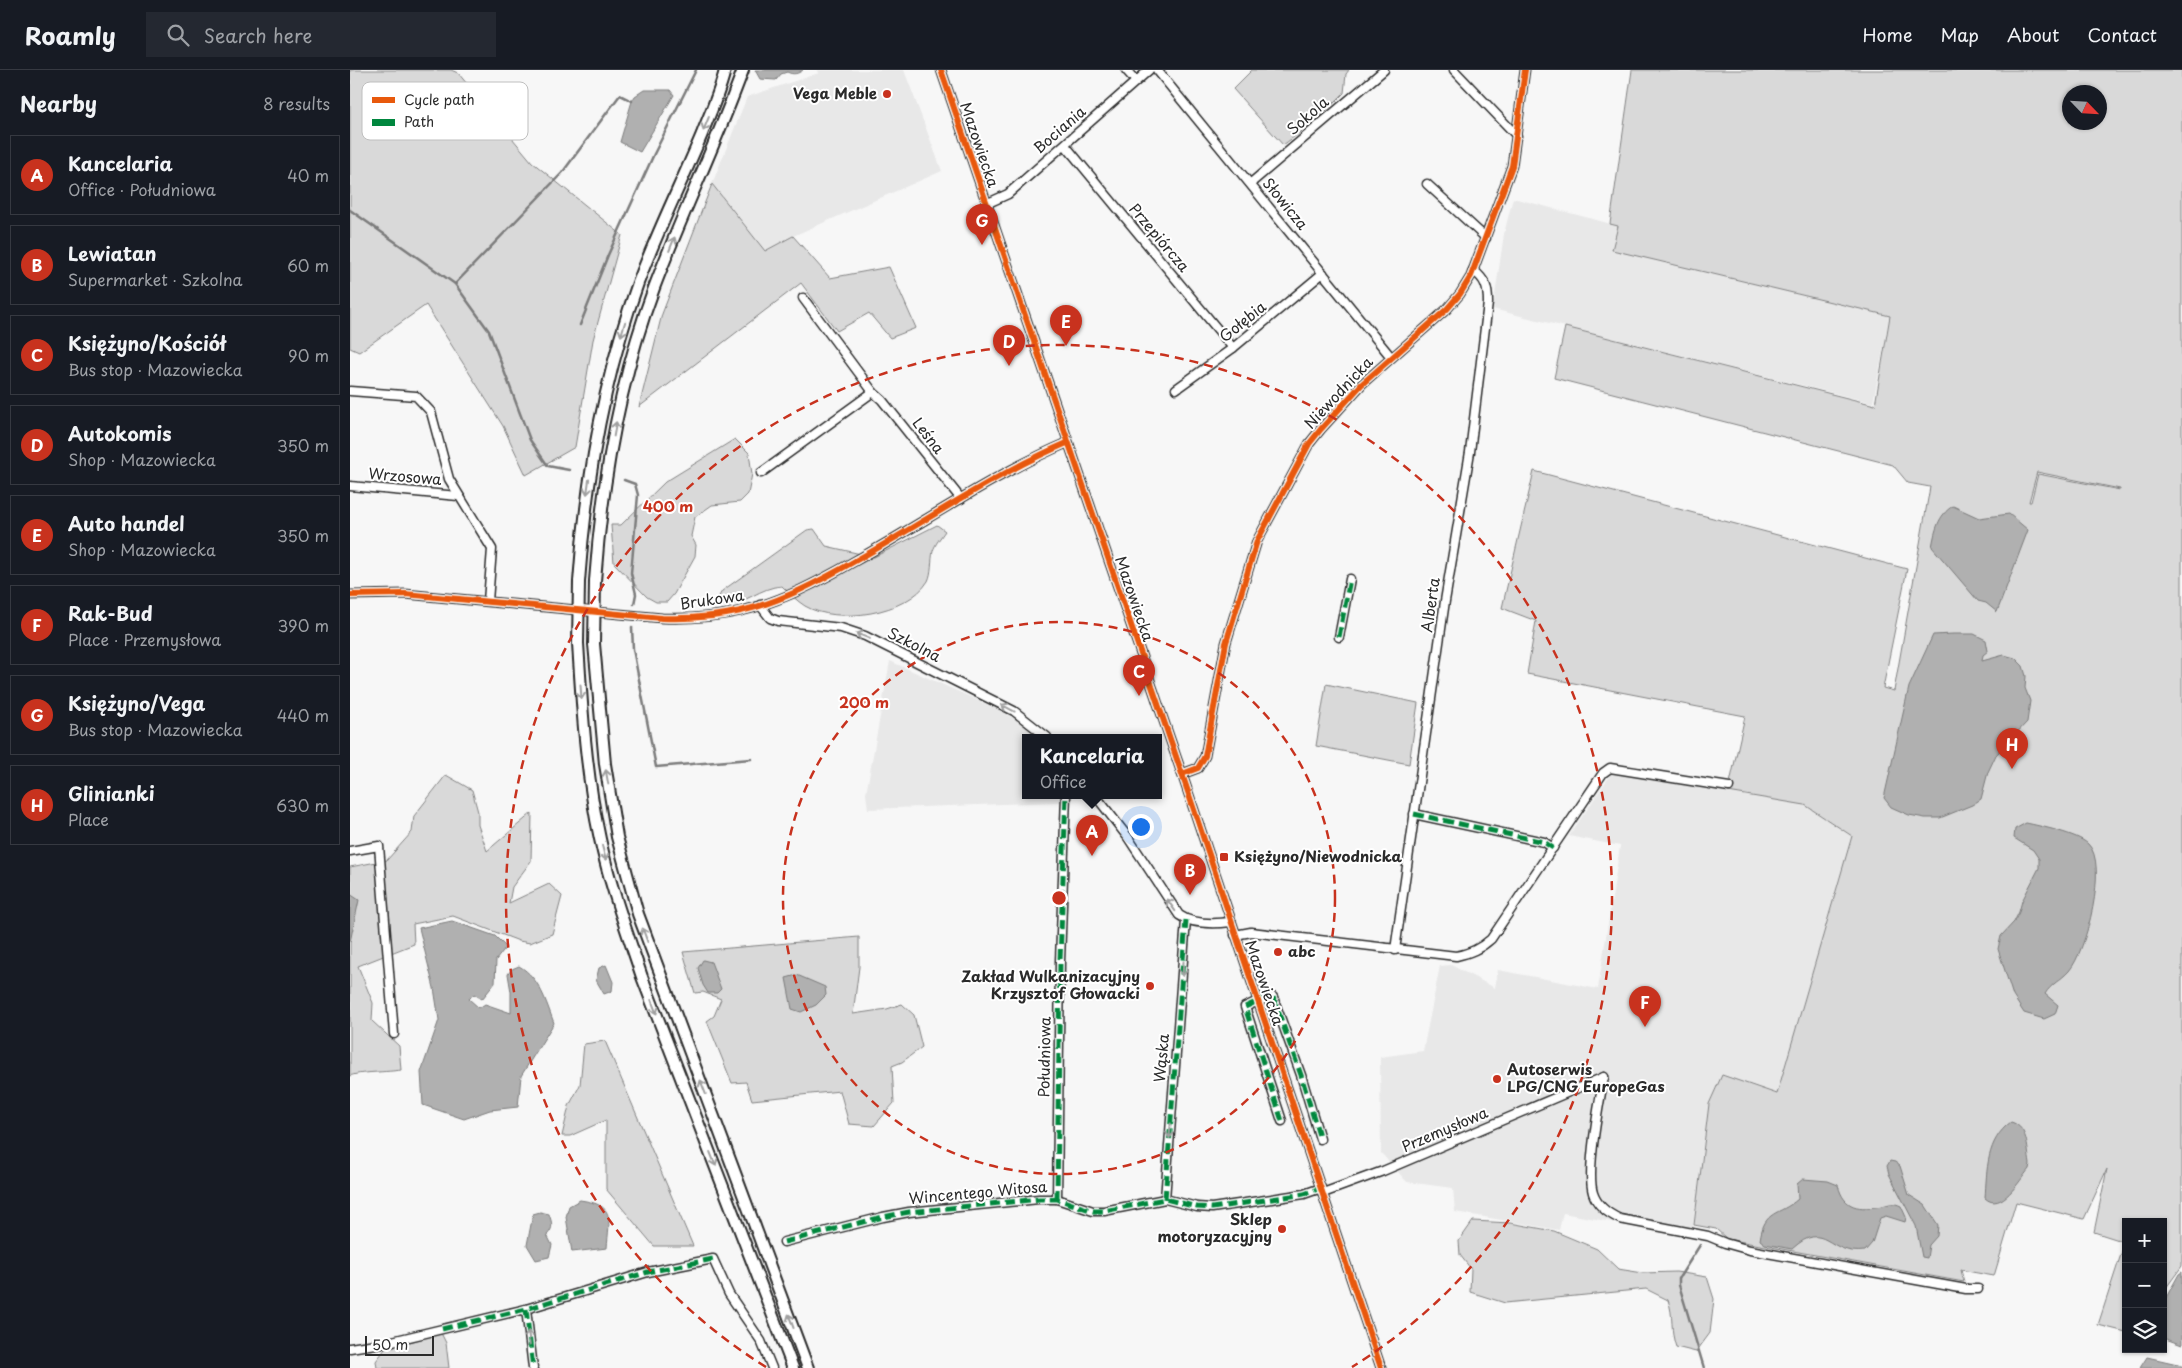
<!DOCTYPE html>
<meta charset="utf-8">
<style>
:root{--surface:#171b24;--page:#242831;--text:#f1f3f6;--muted:#9ea1a6;--line:#363941;--accent:#c8321e}
body{margin:0;font-family:"Playpen Sans",sans-serif;background:var(--page);color:var(--text)}
.controls{position:absolute;right:15px;bottom:15px;display:grid;overflow:hidden;border-radius:0px;box-shadow:0 1px 4px #0004}
.controls button{width:45px;height:45px;display:grid;place-items:center;padding:0;border:0;border-bottom:1px solid var(--line);background:var(--surface);color:var(--text);font:25px sans-serif}
.compass{position:absolute;left:1712px;top:15px;width:45px;height:45px;border-radius:50%;background:var(--surface);box-shadow:0 1px 4px #0004;rotate:115deg}
.scale{position:absolute;left:15px;bottom:12px;width:69px;box-sizing:border-box;padding-left:5px;border:2px solid #2b2b2b;border-top:0;font-size:14px;line-height:18px;white-space:nowrap;color:#2b2b2b;-webkit-text-stroke:4px #fff;paint-order:stroke}
.you{position:absolute;left:790px;top:756px;width:18px;height:18px;margin:-12px;border:4px solid #fff;border-radius:50%;background:#1a73e8;box-shadow:0 0 0 8px #1a73e833}
.badge{display:grid;place-items:center;width:32px;height:32px;border-radius:50%;background:var(--accent);color:#fff;font-size:16px;font-weight:700}
.pin{position:absolute;translate:-50% -41px;filter:drop-shadow(0 1px 2px #0008)}
.pin::after{content:'';position:absolute;top:26px;width:18px;height:15px;background:inherit;clip-path:polygon(0 0,100% 0,50% 100%)}
.popup{position:absolute;left:672px;top:664px;width:140px;height:65px;box-sizing:border-box;display:grid;place-content:center;border-radius:0px;background:var(--surface);filter:drop-shadow(0 1px 4px #0005);font-size:16px;white-space:nowrap;color:var(--muted)}
.popup b{font-size:19px;color:var(--text)}
.popup::after{content:'';position:absolute;left:50%;top:100%;margin-left:-10px;border:10px solid transparent;border-top-color:var(--surface)}
.list{margin:0;padding:0;list-style:none}
h2{display:flex;justify-content:space-between;align-items:center;height:65px;margin:0;padding:0 20px;font-size:21px}
h2 small{font-size:16px;font-weight:400;color:var(--muted)}
.list li{display:grid;grid-template-columns:32px 1fr auto;gap:15px;align-items:center;box-sizing:border-box;height:80px;margin:0 10px 10px;padding:0 10px;border:1px solid var(--line);border-radius:0px}
.list b{display:block;font-size:19px;white-space:nowrap}
.list p{margin:0;font-size:16px;white-space:nowrap;color:var(--muted)}
.list em{font-size:16px;font-style:normal;color:var(--muted)}
.icon{flex:none;width:28px;height:28px;fill:none;stroke:currentColor;stroke-width:2;stroke-linecap:round;stroke-linejoin:round}
.map{position:relative;flex:none;width:1832px;height:1298px;overflow:hidden}
header{display:flex;align-items:center;gap:30px;box-sizing:border-box;height:70px;padding:0 25px;background:var(--surface);border-bottom:1px solid var(--line)}
header strong{font-size:24px}
nav{display:flex;gap:28px;margin-inline-start:auto;font-size:18px}
.search{width:350px;height:45px;background:var(--page);display:flex;align-items:center;gap:12px;box-sizing:border-box;padding:0 18px;border-radius:0px;color:var(--muted);font-size:19px}
main{display:flex}
aside{flex:1;background:var(--surface)}
.map>svg:first-child{display:block}
.built{fill:#e8e8e8}
.green{fill:#d9d9d9;stroke:#828282;fill-rule:evenodd}
.water{fill:#b0b0b0;stroke:#7b7b7b}
.lines{fill:none;stroke-linecap:round;stroke-linejoin:round}
.stream{stroke:#7b7b7b;stroke-width:2.5}
.minor-casing{stroke:#2b2b2b;stroke-width:11}
.secondary-casing{stroke:#2b2b2b;stroke-width:14}
.minor{stroke:#fff;stroke-width:8}
.secondary{stroke:#fff;stroke-width:10}
.secondary-bridge-casing{stroke:#2b2b2b;stroke-width:14;stroke-linecap:butt}
.secondary-bridge{stroke:#fff;stroke-width:10}
.quiet{stroke:#00873e;stroke-width:5;stroke-dasharray:10 5;stroke-linecap:butt}
.cycleway-casing{stroke:#fff;stroke-width:9}
.cycleway{stroke:#e8590c;stroke-width:6}
.oneway{stroke:#a0a0a0}
.ring{fill:none;stroke:#c8321e;stroke-width:2.5;stroke-dasharray:9 6}
.poi-dot{fill:#c8321e;stroke:#fff;stroke-width:2}
.labels{text-anchor:middle;stroke-width:4;stroke-linejoin:round;paint-order:stroke}
.poi-label{font-size:15px;font-weight:bold;fill:#2b2b2b;stroke:#fff;text-anchor:end}
.street-label{font-size:15px;fill:#2b2b2b;stroke:#fff}
.key{fill:#fff;stroke:#bfbfbf;stroke-width:1}
.key-label{font-size:14px;fill:#2b2b2b}
.centre{fill:#c8321e;stroke:#fff;stroke-width:2.5}
.ring-label{font-size:15px;text-anchor:middle;font-weight:bold;fill:#c8321e;stroke:#fff;stroke-width:4;stroke-linejoin:round;paint-order:stroke}
</style>
<header>
<strong>Roamly</strong>
<div class="search"><svg class="icon" aria-label="search" viewBox="0 0 24 24"><circle cx="10" cy="10" r="6"/><path d="M15 15l6 6"/></svg>Search here</div>
<nav><a>Home</a><a>Map</a><a>About</a><a>Contact</a></nav>
</header>
<main>
<aside>
<h2>Nearby<small>8 results</small></h2>
<ul class="list">
<li><span class="badge">A</span><div><b>Kancelaria</b><p>Office · Południowa</p></div><em>40 m</em></li>
<li><span class="badge">B</span><div><b>Lewiatan</b><p>Supermarket · Szkolna</p></div><em>60 m</em></li>
<li><span class="badge">C</span><div><b>Księżyno/Kościół</b><p>Bus stop · Mazowiecka</p></div><em>90 m</em></li>
<li><span class="badge">D</span><div><b>Autokomis</b><p>Shop · Mazowiecka</p></div><em>350 m</em></li>
<li><span class="badge">E</span><div><b>Auto handel</b><p>Shop · Mazowiecka</p></div><em>350 m</em></li>
<li><span class="badge">F</span><div><b>Rak-Bud</b><p>Place · Przemysłowa</p></div><em>390 m</em></li>
<li><span class="badge">G</span><div><b>Księżyno/Vega</b><p>Bus stop · Mazowiecka</p></div><em>440 m</em></li>
<li><span class="badge">H</span><div><b>Glinianki</b><p>Place</p></div><em>630 m</em></li>
</ul>
</aside>
<div class="map">
<svg width="1832" height="1298" viewBox="0 0 1832 1298">
<rect width="100%" height="100%" fill="#f7f7f7"/>
<filter id="ink" filterUnits="userSpaceOnUse"><feTurbulence type="fractalNoise" baseFrequency=".02" numOctaves="2"/><feDisplacementMap in="SourceGraphic" scale="10" xChannelSelector="R" yChannelSelector="G"/><feConvolveMatrix kernelMatrix="1 2 1 2 8 2 1 2 1" color-interpolation-filters="sRGB"/></filter>
<g filter="url(#ink)">
<g class="built">
<path d="M468,0H554L592,101L443,166L415,181L362,114L397,27L469,3Z"/>
<path d="M1163,128L1269,156L1263,180L1540,246L1523,333L1143,239L1154,164Z"/>
<path d="M540,591L645,638L671,652L688,667H676V725H711V732L518,739L516,724Z"/>
<path d="M1261,704L1455,734L1502,766L1427,1024L1372,1005L1359,1034L1342,1167L1213,1143L1209,1160L1105,1142L1103,1118L1057,1112L1031,1083L1030,987L1073,981L1090,896L1101,895L1145,918L1148,900L1248,919L1270,776L1219,766Z"/>
</g>
<g class="green">
<path d="M0,0H101L108,3L182,92L272,165L243,270L225,377L176,405L153,356L76,235L9,282L0,278Z"/>
<path d="M902,0H999L996,4L994,23L967,50L933,75L883,19Z"/>
<path d="M1282,0H1832V1196L1813,1222V1152H1776V1262L1748,1255L1775,1172L1744,1162L1757,1099L1734,1149L1666,1132L1644,1206L1611,1200L1614,1212L1377,1169L1366,1159L1344,1155L1359,1034L1372,1005L1427,1024L1502,766L1455,735L1378,722L1395,646L1177,604L1186,551L1152,538L1184,401L1557,499L1533,618L1544,621L1580,417L1558,413L1543,395L1204,308L1215,257L1525,335L1540,246L1262,180L1268,156L1260,154ZM1720,22H1750V52H1720ZM1687,402L1770,419V420L1688,404L1681,432H1679Z"/>
<path d="M362,114L415,181L443,166L480,208L539,197L566,258L540,268L519,243L487,261L451,213L289,337L312,244Z"/>
<path d="M385,369L399,383L402,404L398,424L390,432L362,435L345,447L341,466L346,475L345,486L324,524L317,532H306L297,527L264,493L261,455H271L315,412Z"/>
<path d="M587,455L595,461C591,467 585,474 583,481C581,490 582,503 578,511C558,544 487,555 455,536C447,531 439,523 432,516C410,517 395,535 373,535L368,528L372,521L457,460L464,459L476,476L524,487Z"/>
<path d="M976,614L1068,633L1059,694L966,676Z"/>
<path d="M96,705L122,720L128,742V755L137,781L182,743L181,791L162,817L159,833L199,814L212,826L202,864L180,873L169,871L103,846L63,854L64,874L8,896L23,933L22,951L49,976L51,1000C40,1002 7,1002 0,1006V797L37,790L62,762L64,746Z"/>
<path d="M509,867V897L503,944L537,939L552,934L564,945L572,977L552,992L542,996L544,1033L524,1056L499,1054L490,1021L402,1030L396,1012L382,1013L357,951L364,946L371,929L353,922L345,923L333,882Z"/>
<path d="M255,971L343,1176H304L256,1119V1050L220,1066H212L219,1036L230,1015L234,974Z"/>
<path d="M1123,1151L1160,1153L1204,1161L1247,1179L1268,1199L1293,1203L1326,1202L1357,1207L1364,1229L1360,1263L1346,1282L1326,1277C1320,1261 1324,1246 1318,1230L1296,1219L1155,1233L1120,1222L1121,1199L1110,1185L1109,1171Z"/>
<path d="M91,1263L96,1273L99,1298H27L26,1291L35,1279Z"/>
</g>
<g class="water">
<path d="M405,0H453C448,4 443,5 437,2L431,4L426,10L410,9Z"/>
<path d="M294,20H320L324,25L290,82L270,72L282,31L285,26Z"/>
<path d="M1603,436L1629,448L1659,444L1678,460L1647,542L1636,533L1628,531L1582,477C1585,461 1588,445 1603,436Z"/>
<path d="M1603,564H1624L1636,570L1638,581L1633,585L1632,591L1654,585L1665,588L1673,596L1676,606L1675,618L1680,631L1677,652L1646,685L1638,702L1631,729L1622,735L1590,748H1575L1559,745L1541,737L1534,728L1559,617L1583,565Z"/>
<path d="M1676,753C1690,756 1728,764 1738,774C1759,793 1736,882 1719,901C1711,910 1701,914 1695,924L1708,935L1705,944L1694,949L1674,943L1663,926L1648,879L1651,866L1664,852L1669,842L1672,831L1689,798V789L1683,780L1664,768L1665,759Z"/>
<path d="M0,824L9,830L0,872Z"/>
<path d="M102,851L145,866L156,877L146,890L145,913L132,929L124,924L119,929L129,938L135,934L161,943V922L158,904L162,899L169,896C190,908 196,932 204,953L171,1006L168,1037L140,1040L114,1049L73,1035L71,1002L89,950L84,918L69,858Z"/>
<path d="M353,890L361,892L371,919L367,923H358L353,915L348,898Z"/>
<path d="M256,895L263,912L262,921L254,924L246,910L249,898Z"/>
<path d="M447,905L475,917L476,925L466,935L451,942L442,939L436,908Z"/>
<path d="M1661,1052C1678,1057 1677,1077 1680,1094L1679,1099C1669,1111 1651,1143 1635,1128C1637,1100 1636,1070 1661,1052Z"/>
<path d="M1540,1091L1545,1092L1550,1096L1559,1125L1575,1135L1588,1155L1587,1166L1579,1175L1577,1188L1572,1187L1566,1156L1539,1104L1537,1096Z"/>
<path d="M1453,1109L1478,1111L1488,1115C1494,1139 1509,1140 1532,1136C1540,1134 1543,1132 1551,1136L1556,1147L1555,1152L1536,1146L1530,1148L1522,1173L1515,1181C1477,1186 1476,1148 1442,1179L1415,1174L1410,1170C1414,1139 1429,1146 1448,1129L1447,1114Z"/>
<path d="M230,1130C266,1135 259,1148 257,1178L222,1182L216,1147L219,1136Z"/>
<path d="M190,1142L199,1144C202,1153 204,1158 197,1165L202,1175L199,1187L186,1190L177,1175L183,1144Z"/>
<path d="M1832,1202V1275L1813,1268V1233L1829,1204Z"/>
<path d="M1797,1287L1832,1295V1298H1790Z"/>
</g>
<g class="lines">
<g class="stream">
<path d="M0,140L105,214L212,103L270,25L282,31"/>
<path d="M105,214L139,261L180,370L198,396L219,400"/>
<path d="M230,255L258,185L304,84L346,0"/>
<path d="M274,410L285,414L288,425L281,503L286,524L284,534"/>
<path d="M282,557L283,579L306,697L401,689"/>
<path d="M1350,1175L1329,1208V1215L1354,1298"/>
</g>
<defs>
<g id="minor">
<path d="M591,0L832,704L1031,1298"/>
<path d="M776,0L786,11"/>
<path d="M807,0L1041,287"/>
<path d="M1104,0L1167,66"/>
<path d="M715,75L883,278"/>
<path d="M901,113L1034,0"/>
<path d="M1077,114L1136,168"/>
<path d="M636,134L658,124L799,0"/>
<path d="M453,228L523,322L532,330L611,429"/>
<path d="M826,319L883,278L973,203"/>
<path d="M0,321L66,326L81,342L99,409L142,479L138,531"/>
<path d="M411,403L523,322"/>
<path d="M0,416L108,426"/>
<path d="M0,525L55,524L312,548C338,549 365,547 391,541C431,532 470,511 505,491C575,452 644,404 717,373"/>
<path d="M410,535L420,548L428,551L491,558L515,566L664,641L697,667"/>
<path d="M989,567L1000,509"/>
<path d="M832,704L848,698L855,686L876,573L907,471L959,374L971,359L1012,314L1097,239L1110,224L1121,206L1162,96L1175,0"/>
<path d="M745,725L777,766L829,845C843,855 864,854 881,852"/>
<path d="M1064,744L1194,772L1203,778"/>
<path d="M0,781L29,776L44,964"/>
<path d="M885,865L901,862L1106,886C1120,883 1130,879 1141,869L1253,703L1260,698L1379,717"/>
<path d="M1045,880L1095,531L1120,382L1138,233C1138,218 1136,210 1123,200"/>
<path d="M1254,1007C1249,1033 1236,1100 1243,1123C1247,1136 1259,1144 1270,1149L1358,1166L1375,1173L1400,1180L1616,1219H1628"/>
<path d="M932,1051L895,937L908,931L923,927L951,1005L970,1069"/>
<path d="M973,1123L1033,1101L1254,1007"/>
<path d="M707,1129L710,891L716,725"/>
<path d="M815,1129L836,850"/>
<path d="M434,1172L533,1147L559,1142L689,1129H707L743,1141H754L815,1129L847,1137L862,1138L954,1124L971,1118"/>
<path d="M176,1239L183,1298"/>
<path d="M0,1278L38,1272L176,1239L298,1202L363,1189L379,1224L411,1271L422,1298"/>
</g>
<g id="secondary">
<path d="M245,511C252,412 269,312 304,218C332,144 366,74 393,0"/>
<path d="M229,512C236,410 253,310 288,213C307,162 331,114 352,64C360,43 370,22 375,0"/>
<path d="M228,573C232,639 236,705 250,769C260,816 277,862 292,907L443,1298"/>
<path d="M244,574L255,694L267,767L288,844L458,1298"/>
</g>
</defs>
<use href="#minor" class="minor-casing"/>
<use href="#secondary" class="secondary-casing"/>
<use href="#minor" class="minor"/>
<use href="#secondary" class="secondary"/>
<defs>
<g id="secondary-bridge">
<path d="M228,573L229,512"/>
<path d="M244,574L245,511"/>
</g>
</defs>
<use href="#secondary-bridge" class="secondary-bridge-casing"/>
<use href="#secondary-bridge" class="secondary-bridge"/>
<g class="quiet">
<path d="M989,567L1000,509"/>
<path d="M1064,744L1194,772L1203,778"/>
<path d="M932,1051L895,937L908,931L923,927L951,1005L970,1069"/>
<path d="M707,1129L710,891L716,725"/>
<path d="M815,1129L836,850"/>
<path d="M434,1172L533,1147L559,1142L689,1129H707L743,1141H754L815,1129L847,1137L862,1138L954,1124L971,1118"/>
<path d="M176,1239L183,1298"/>
<path d="M92,1259L176,1239L298,1202L363,1189"/>
</g>
<defs>
<g id="cycleway">
<path d="M591,0L832,704L1031,1298"/>
<path d="M0,525L55,524L312,548C338,549 365,547 391,541C431,532 470,511 505,491C575,452 644,404 717,373"/>
<path d="M832,704L848,698L855,686L876,573L907,471L959,374L971,359L1012,314L1097,239L1110,224L1121,206L1162,96L1175,0"/>
</g>
</defs>
<use href="#cycleway" class="cycleway-casing"/>
<use href="#cycleway" class="cycleway"/>
</g>
<defs><path id="oneway-shaft" d="M-6 0H5M1.5-3L5.5 0L1.5 3" fill="none" stroke-width="1.6" stroke-linecap="round" stroke-linejoin="round" transform="scale(1.25)"/></defs>
<g class="oneway">
<use href="#oneway-shaft" transform="translate(356 54) rotate(112)"/>
<use href="#oneway-shaft" transform="translate(322 174) rotate(-68)"/>
<use href="#oneway-shaft" transform="translate(273 259) rotate(107)"/>
<use href="#oneway-shaft" transform="translate(265 359) rotate(-80)"/>
<use href="#oneway-shaft" transform="translate(238 417) rotate(98)"/>
<use href="#oneway-shaft" transform="translate(513 566) rotate(-158)"/>
<use href="#oneway-shaft" transform="translate(231 622) rotate(86)"/>
<use href="#oneway-shaft" transform="translate(658 638) rotate(-152)"/>
<use href="#oneway-shaft" transform="translate(257 707) rotate(-100)"/>
<use href="#oneway-shaft" transform="translate(254 783) rotate(75)"/>
<use href="#oneway-shaft" transform="translate(821 835) rotate(-125)"/>
<use href="#oneway-shaft" transform="translate(295 865) rotate(-110)"/>
<use href="#oneway-shaft" transform="translate(833 899) rotate(94)"/>
<use href="#oneway-shaft" transform="translate(304 937) rotate(69)"/>
<use href="#oneway-shaft" transform="translate(353 1017) rotate(-111)"/>
<use href="#oneway-shaft" transform="translate(820 1061) rotate(95)"/>
<use href="#oneway-shaft" transform="translate(363 1089) rotate(68)"/>
<use href="#oneway-shaft" transform="translate(441 1251) rotate(-110)"/>
<use href="#oneway-shaft" transform="translate(179 1268) rotate(-96)"/>
</g>
</g>
<g class="ring">
<circle cx="709" cy="828" r="276"/>
<path d="M416 1297A553 553 0 1 1 1002 1297"/>
</g>
<g class="poi-dot">
<circle cx="537" cy="24" r="5"/>
<rect x="869" y="782" width="10" height="10" rx="2.5"/>
<circle cx="928" cy="882" r="5"/>
<circle cx="800" cy="916" r="5"/>
<circle cx="1147" cy="1009" r="5"/>
<circle cx="932" cy="1159" r="5"/>
</g>
<g class="labels">
<g class="poi-label">
<text x="527" y="29">Vega Meble</text>
<text x="884" y="792" text-anchor="start">Księżyno/Niewodnicka</text>
<text x="938" y="887" text-anchor="start">abc</text>
<text x="790" y="912">Zakład Wulkanizacyjny<tspan x="790" dy="17">Krzysztof Głowacki</tspan></text>
<text x="1157" y="1005" text-anchor="start">Autoserwis<tspan x="1157" dy="17">LPG/CNG EuropeGas</tspan></text>
<text x="922" y="1155">Sklep<tspan x="922" dy="17">motoryzacyjny</tspan></text>
</g>
<g class="street-label">
<text transform="translate(958 46) rotate(-41)" y="5">Sokola</text>
<text transform="translate(710 60) rotate(-41)" y="5">Bociania</text>
<text transform="translate(629 75) rotate(71)" y="5">Mazowiecka</text>
<text transform="translate(935 134) rotate(51)" y="5">Słowicza</text>
<text transform="translate(809 168) rotate(50)" y="5">Przepiórcza</text>
<text transform="translate(893 252) rotate(-39)" y="5">Gołębia</text>
<text transform="translate(989 323) rotate(-47)" y="5">Niewodnicka</text>
<text transform="translate(578 366) rotate(52)" y="5">Leśna</text>
<text transform="translate(55 407) rotate(5)" y="5">Wrzosowa</text>
<text transform="translate(784 529) rotate(71)" y="5">Mazowiecka</text>
<text transform="translate(362 530) rotate(-8)" y="5">Brukowa</text>
<text transform="translate(1081 535) rotate(-82)" y="5">Alberta</text>
<text transform="translate(564 575) rotate(27)" y="5">Szkolna</text>
<text transform="translate(914 913) rotate(71)" y="5">Mazowiecka</text>
<text transform="translate(695 987) rotate(-89)" y="5">Południowa</text>
<text transform="translate(812 988) rotate(-85)" y="5">Wąska</text>
<text transform="translate(1095 1060) rotate(-23)" y="5">Przemysłowa</text>
<text transform="translate(628 1123) rotate(-5)" y="5">Wincentego Witosa</text>
</g>
</g>
<rect x="12" y="12" width="166" height="58" rx="8" class="key"/>
<rect x="22" y="27" width="23" height="6" fill="#e8590c"/>
<rect x="22" y="49" width="23" height="7" fill="#00873e"/>
<g class="key-label">
<text x="54" y="35">Cycle path</text>
<text x="54" y="57">Path</text>
</g>
<circle cx="709" cy="828" r="8" class="centre"/>
<g class="ring-label">
<text x="318" y="442">400 m</text>
<text x="514" y="638">200 m</text>
</g>
</svg>
<div class="controls">
<button>+</button>
<button>−</button>
<button><svg class="icon" aria-label="layers" viewBox="0 0 24 24"><path d="M12 4l9 5-9 5-9-5zM3 14l9 5 9-5"/></svg></button>
</div>
<svg class="compass" viewBox="-18 -18 36 36"><path d="M0-13l5 13h-10z" fill="#e53935"/><path d="M0 13l5-13h-10z" fill="#9ea1a6"/></svg>
<div class="scale">50 m</div>
<div class="you"></div>
<div class="pin badge" style="left:742px;top:786px">A</div>
<div class="popup"><b>Kancelaria</b>Office</div>
<div class="pin badge" style="left:840px;top:825px">B</div>
<div class="pin badge" style="left:789px;top:626px">C</div>
<div class="pin badge" style="left:659px;top:296px">D</div>
<div class="pin badge" style="left:716px;top:276px">E</div>
<div class="pin badge" style="left:1295px;top:957px">F</div>
<div class="pin badge" style="left:632px;top:175px">G</div>
<div class="pin badge" style="left:1662px;top:699px">H</div>
</div>
</main>
